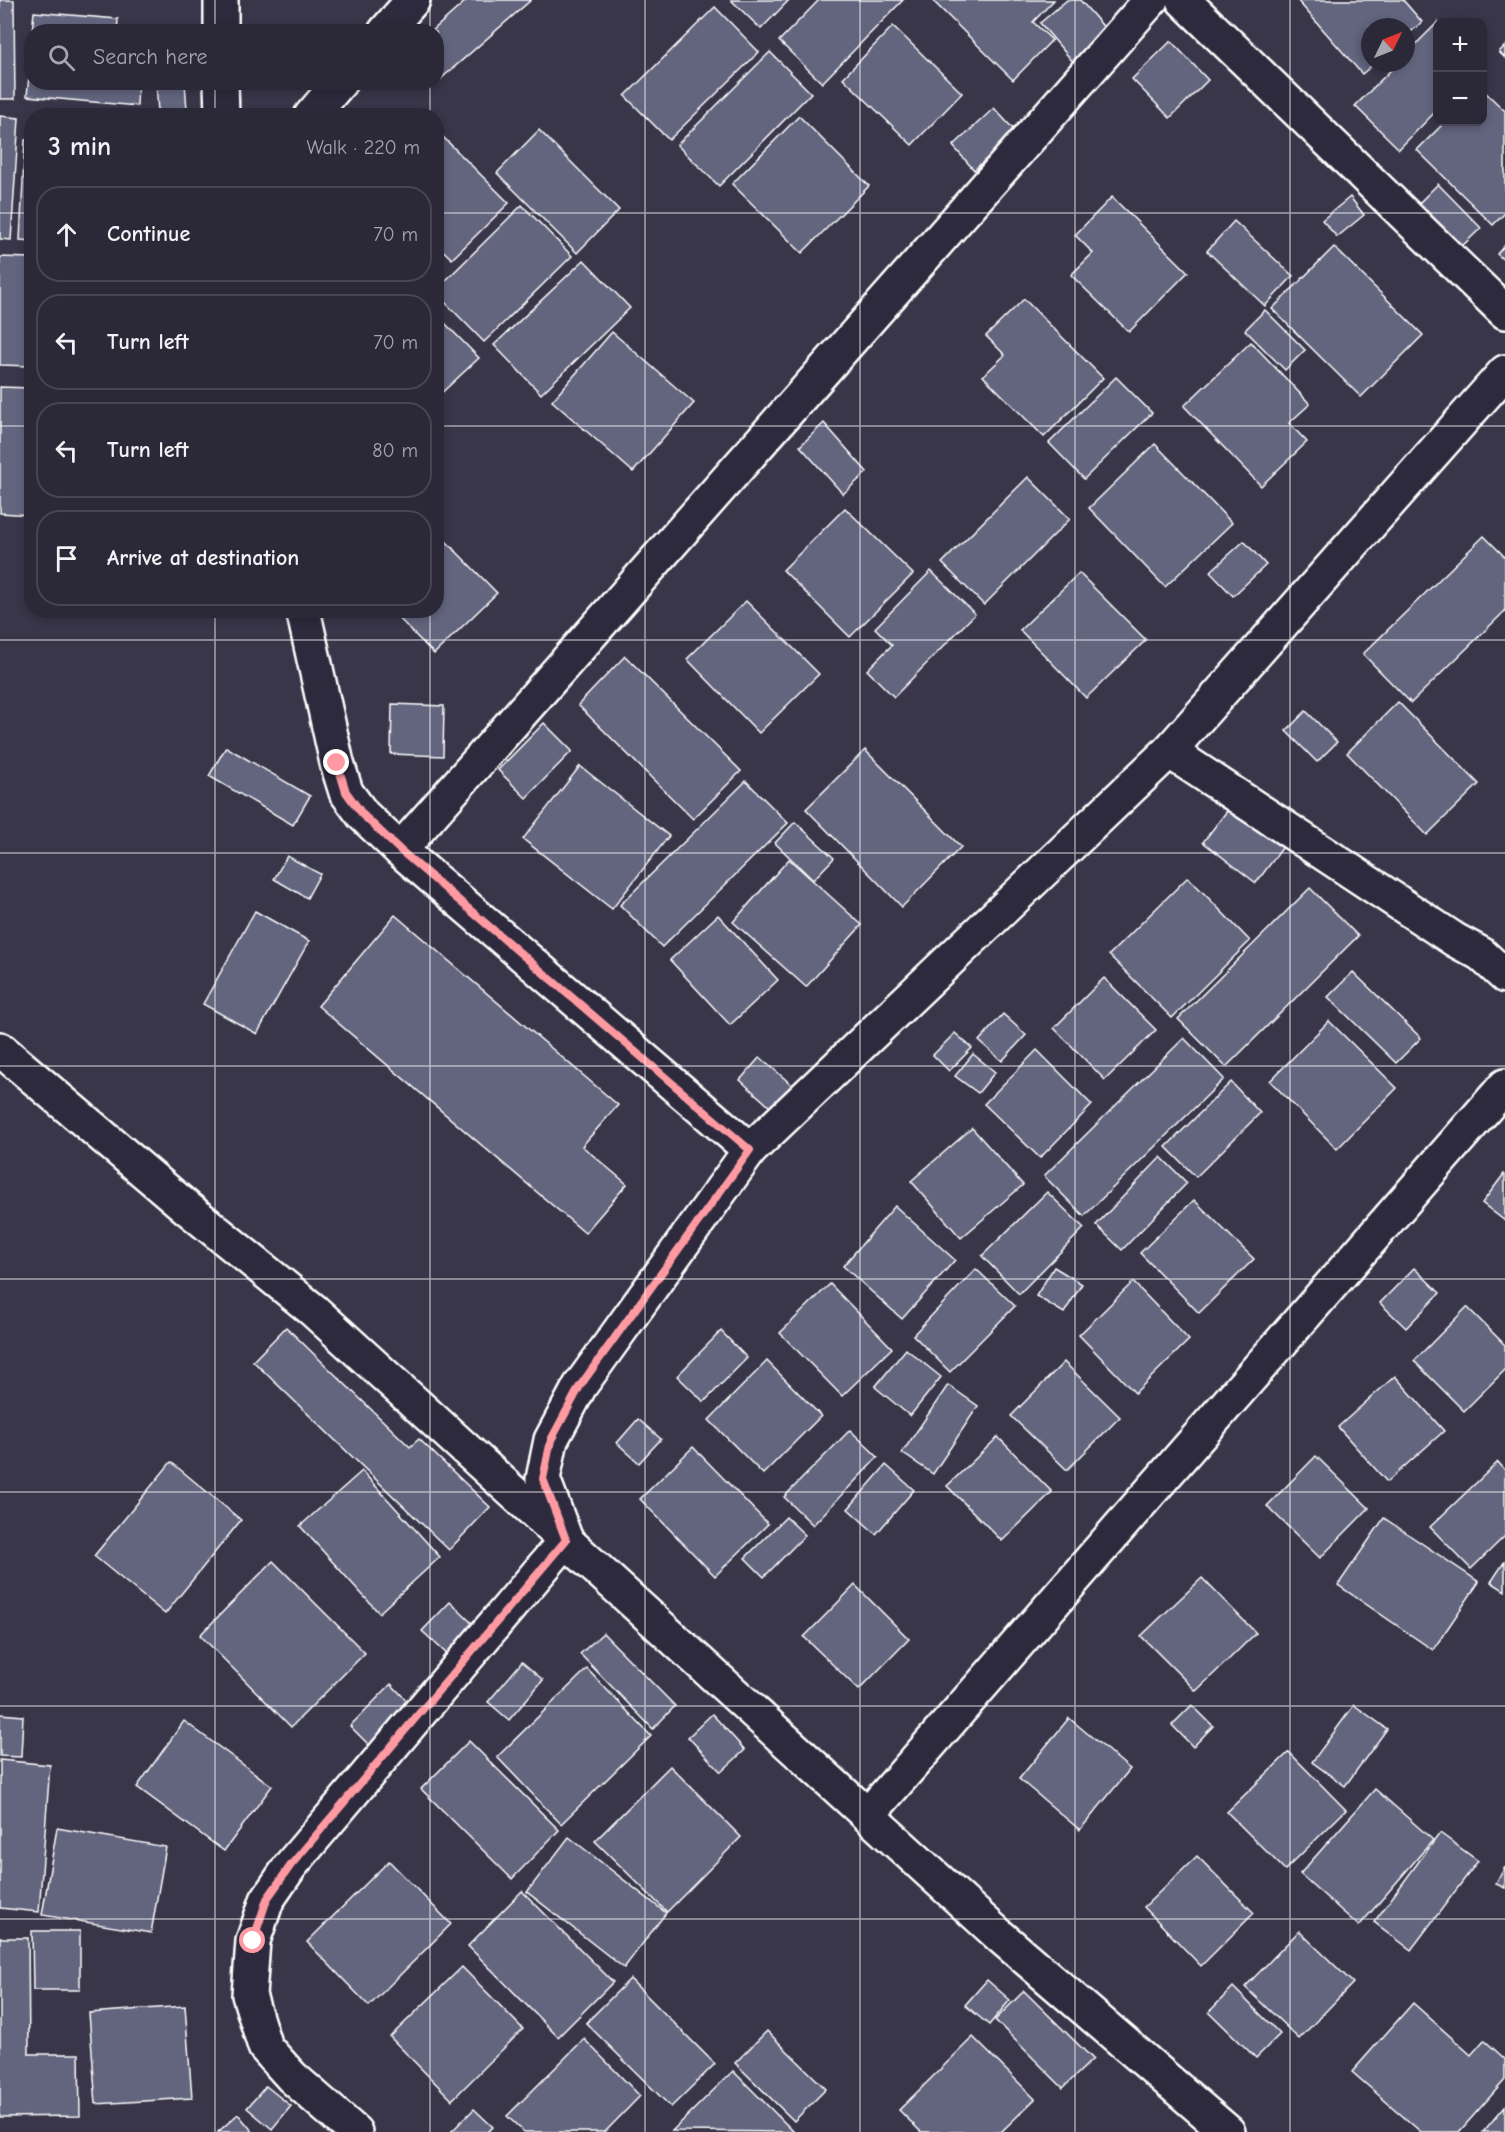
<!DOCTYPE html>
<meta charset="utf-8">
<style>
:root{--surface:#2b2838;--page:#373443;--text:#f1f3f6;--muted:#a6a6ae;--line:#474453}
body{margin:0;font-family:"Comic Neue",sans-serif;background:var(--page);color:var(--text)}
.controls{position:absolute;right:18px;top:18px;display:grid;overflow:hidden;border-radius:12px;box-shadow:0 3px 9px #0003}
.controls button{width:54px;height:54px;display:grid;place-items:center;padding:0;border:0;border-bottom:2px solid var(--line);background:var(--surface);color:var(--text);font:30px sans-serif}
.compass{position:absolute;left:1361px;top:18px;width:54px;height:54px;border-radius:50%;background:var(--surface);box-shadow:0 3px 9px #0003;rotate:47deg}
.stop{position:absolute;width:18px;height:18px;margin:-14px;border:4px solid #ff9aa2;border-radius:50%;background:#fff}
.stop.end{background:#ff9aa2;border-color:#fff;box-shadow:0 2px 6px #0008}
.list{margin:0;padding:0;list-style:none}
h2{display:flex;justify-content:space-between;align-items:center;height:78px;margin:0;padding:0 24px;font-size:26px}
h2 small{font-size:20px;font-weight:400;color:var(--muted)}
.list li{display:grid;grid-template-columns:39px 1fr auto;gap:18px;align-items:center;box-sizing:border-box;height:96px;margin:0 12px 12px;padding:0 12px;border:2px solid var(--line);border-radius:24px}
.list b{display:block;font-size:22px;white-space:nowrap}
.list em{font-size:20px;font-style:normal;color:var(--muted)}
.icon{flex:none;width:33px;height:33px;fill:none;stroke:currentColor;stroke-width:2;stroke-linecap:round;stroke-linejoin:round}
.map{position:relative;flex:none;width:1505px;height:2132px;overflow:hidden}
.search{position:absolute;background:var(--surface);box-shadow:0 3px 9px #0003;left:24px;top:24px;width:420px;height:66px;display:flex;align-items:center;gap:15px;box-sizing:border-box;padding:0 21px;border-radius:24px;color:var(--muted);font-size:22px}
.panel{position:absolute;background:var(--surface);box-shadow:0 3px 9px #0003;left:24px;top:108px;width:420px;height:510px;border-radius:24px}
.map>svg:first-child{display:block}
.building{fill:#63657f;stroke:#fff;stroke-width:1.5}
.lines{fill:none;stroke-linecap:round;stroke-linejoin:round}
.minor-casing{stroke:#fff;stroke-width:38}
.minor{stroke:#2f2a3d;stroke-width:33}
.route{stroke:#ff9aa2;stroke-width:8}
.grid{fill:none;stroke:#fff;stroke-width:1.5;stroke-opacity:0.55}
</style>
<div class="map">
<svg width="1505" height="2132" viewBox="0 0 1505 2132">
<rect width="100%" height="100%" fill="#39364a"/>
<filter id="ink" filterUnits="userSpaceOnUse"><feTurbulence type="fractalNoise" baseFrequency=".0167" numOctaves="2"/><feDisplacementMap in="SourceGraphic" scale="12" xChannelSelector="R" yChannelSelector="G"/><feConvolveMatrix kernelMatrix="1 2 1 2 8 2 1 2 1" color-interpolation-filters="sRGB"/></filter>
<g filter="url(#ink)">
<g class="building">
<path d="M0,0H14L15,99H0Z"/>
<path d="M467,0H531L436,83V32H431Z"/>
<path d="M731,0H789L761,29Z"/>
<path d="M819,0H903L822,83L779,41Z"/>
<path d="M932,0H1054L1033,22L1052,40L1013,80Z"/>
<path d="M1067,0H1080L1109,33L1074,63L1040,23Z"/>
<path d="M1297,0H1403L1422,22L1406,36V27H1370V63H1375L1362,74Z"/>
<path d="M715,7L759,52L669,140L625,96Z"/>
<path d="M34,12L118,19L117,32H32Z"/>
<path d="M1438,22V109L1399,149L1355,106L1398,63H1406V54Z"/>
<path d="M893,26L962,93L912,145L843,78Z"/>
<path d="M1171,41L1208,80L1170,118L1132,79Z"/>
<path d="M32,44V82H138L137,106L27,96Z"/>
<path d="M1505,46V58L1499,52Z"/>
<path d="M770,52L811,93L719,186L677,145Z"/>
<path d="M156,82H185L187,110L158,112Z"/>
<path d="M1482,89L1505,111V213L1493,225L1417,150L1445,122H1482Z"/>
<path d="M994,108L1016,132L974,170L953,146Z"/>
<path d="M0,116L19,118L11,240L0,239Z"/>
<path d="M799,116L869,186L802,253L732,184Z"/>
<path d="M436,130L509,203L452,259L436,244Z"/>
<path d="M539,130L619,210L577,253L497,173Z"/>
<path d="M25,140H32V241L20,240Z"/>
<path d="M1438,184L1481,228L1458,250L1415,207Z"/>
<path d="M1112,197L1188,272L1129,332L1071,275L1093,253L1075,235Z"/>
<path d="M1350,197L1364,215L1337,237L1322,220Z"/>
<path d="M522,205L572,256L484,342L436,293V290Z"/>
<path d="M1234,221L1293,276L1265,306L1207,251Z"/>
<path d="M1505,245V261L1497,254Z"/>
<path d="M1334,247L1423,335L1361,397L1272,309Z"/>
<path d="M0,257L31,258V366L0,365Z"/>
<path d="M584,260L630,308L541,394L494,345Z"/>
<path d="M1024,299L1103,378L1044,437L983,376L1005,355L986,336Z"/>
<path d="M1265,310L1305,350L1285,370L1245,330Z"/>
<path d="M436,314L479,358L436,398Z"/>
<path d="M612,332L694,403L633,472L552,401Z"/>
<path d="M1251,342L1310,404L1289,423L1307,442L1261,486L1184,406Z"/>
<path d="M1116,377L1152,413L1084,479L1049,443Z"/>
<path d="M0,387L32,388L30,515L0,513Z"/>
<path d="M824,423L867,472L843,494L800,446Z"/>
<path d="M1155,444L1232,523L1165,587L1089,508Z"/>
<path d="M1028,477L1070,519L984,605L942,563Z"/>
<path d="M845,508L913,574L850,637L783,570Z"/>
<path d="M436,531L497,593L434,654L391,610H436Z"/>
<path d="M1484,536L1505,557V611L1411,703L1363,654Z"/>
<path d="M1244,541L1266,565L1233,596L1210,572Z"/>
<path d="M931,571L975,614L894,697L867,670L892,645L875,628Z"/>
<path d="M1079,573L1146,640L1086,698L1020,630Z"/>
<path d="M746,601L819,674L759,733L687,659Z"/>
<path d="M625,656L741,771L693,819L578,705Z"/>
<path d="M1398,702L1479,784L1427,835L1347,753Z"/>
<path d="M392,704L444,706L443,756L391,754Z"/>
<path d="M1306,711L1337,742L1317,762L1286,731Z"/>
<path d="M544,723L572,751L526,798L498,770Z"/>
<path d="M226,747L310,796L293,825L209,776Z"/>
<path d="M865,750L961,847L902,907L806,809Z"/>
<path d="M580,766L669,836L612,909L523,839Z"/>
<path d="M746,781L788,823L662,947L620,905Z"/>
<path d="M1230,807L1283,847L1256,883L1203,842Z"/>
<path d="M795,822L834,858L813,880L775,843Z"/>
<path d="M287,856L320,874L307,898L274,879Z"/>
<path d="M789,859L862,925L806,987L733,922Z"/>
<path d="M1188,877L1250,941L1172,1018L1109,955Z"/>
<path d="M1310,888L1358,936L1226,1067L1178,1019Z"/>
<path d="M255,911L309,941L257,1034L203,1004Z"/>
<path d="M395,915L618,1105L582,1146L627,1184L585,1233L318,1006Z"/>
<path d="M718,915L778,980L730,1025L670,960Z"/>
<path d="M1353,972L1421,1038L1396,1063L1328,997Z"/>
<path d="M1104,978L1156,1030L1105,1080L1054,1028Z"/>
<path d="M1003,1014L1026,1035L1002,1061L979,1041Z"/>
<path d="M1329,1021L1397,1088L1337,1149L1270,1081Z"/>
<path d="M955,1033L972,1048L949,1071L933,1055Z"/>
<path d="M1184,1038L1224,1079L1084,1216L1044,1176Z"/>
<path d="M1037,1050L1092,1105L1040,1158L984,1104Z"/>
<path d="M973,1054L995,1072L978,1093L955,1076Z"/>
<path d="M760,1057L800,1092L779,1115L740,1080Z"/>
<path d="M1231,1082L1260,1113L1196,1177L1166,1147Z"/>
<path d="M972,1128L1023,1185L961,1238L911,1181Z"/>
<path d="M1161,1157L1187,1183L1122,1250L1096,1225Z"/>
<path d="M1504,1174L1505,1175V1221L1482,1203Z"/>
<path d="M1047,1192L1084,1228L1019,1294L982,1256Z"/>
<path d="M1194,1200L1254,1259L1199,1313L1140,1253Z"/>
<path d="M895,1206L955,1260L902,1319L843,1266Z"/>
<path d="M1054,1267L1082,1284L1064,1313L1036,1296Z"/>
<path d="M1414,1268L1440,1293L1406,1328L1380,1303Z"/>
<path d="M976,1269L1015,1306L950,1372L913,1335Z"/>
<path d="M1133,1282L1189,1340L1135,1393L1079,1335Z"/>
<path d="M830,1284L892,1348L842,1396L780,1333Z"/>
<path d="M1467,1307L1505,1345V1370L1464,1411L1414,1361Z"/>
<path d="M286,1327L410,1447L419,1439L490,1507L449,1550L253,1361Z"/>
<path d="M721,1331L747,1358L704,1402L677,1376Z"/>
<path d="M906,1349L941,1377L910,1416L875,1387Z"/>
<path d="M767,1361L821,1416L763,1474L709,1420Z"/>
<path d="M1064,1362L1120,1417L1067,1470L1011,1416Z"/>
<path d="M1395,1376L1444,1431L1387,1482L1338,1427Z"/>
<path d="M948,1385L978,1406L933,1474L902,1453Z"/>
<path d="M638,1419L661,1439L639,1463L617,1443Z"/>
<path d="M850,1430L878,1457L813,1525L784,1497Z"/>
<path d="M998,1437L1052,1492L1002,1541L947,1486Z"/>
<path d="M693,1447L768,1524L715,1576L640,1499Z"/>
<path d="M1316,1456L1369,1508L1320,1558L1267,1506Z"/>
<path d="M171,1462L241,1520L165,1614L94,1556Z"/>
<path d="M1498,1462L1505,1470V1536L1471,1569L1430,1527Z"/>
<path d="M886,1465L914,1490L876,1534L848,1509Z"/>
<path d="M362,1471L440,1557L379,1613L300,1526Z"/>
<path d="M786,1517L805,1535L764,1577L745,1558Z"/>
<path d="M1384,1518L1479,1582L1433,1650L1338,1585Z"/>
<path d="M273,1561L365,1653L291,1727L200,1635Z"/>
<path d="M1505,1561V1591L1491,1582Z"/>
<path d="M1202,1578L1256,1633L1196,1691L1141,1636Z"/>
<path d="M855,1585L909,1639L859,1690L804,1637Z"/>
<path d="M450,1602L475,1626L448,1655L422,1631Z"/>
<path d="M603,1633L675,1706L653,1729L580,1654Z"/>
<path d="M522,1662L543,1680L509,1720L488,1702Z"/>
<path d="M587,1669L651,1736L561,1824L497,1757Z"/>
<path d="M391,1684L411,1705L370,1746L350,1726Z"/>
<path d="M1192,1705L1213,1726L1193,1747L1172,1725Z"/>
<path d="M1354,1705L1387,1729L1345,1786L1312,1762Z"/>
<path d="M0,1714L23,1716L21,1757L0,1756Z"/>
<path d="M712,1714L745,1750L721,1772L688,1737Z"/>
<path d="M1069,1718L1130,1769L1080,1830L1019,1779Z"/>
<path d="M184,1721L272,1786L224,1851L137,1787Z"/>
<path d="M469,1741L559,1830L512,1879L421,1789Z"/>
<path d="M1289,1752L1346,1810L1285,1870L1227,1812Z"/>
<path d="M0,1760L50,1765L39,1912L0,1908Z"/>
<path d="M670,1766L741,1837L667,1912L595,1841Z"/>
<path d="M1375,1789L1433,1840L1359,1926L1300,1874Z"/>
<path d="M57,1828L166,1847L151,1933L42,1915Z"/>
<path d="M1440,1833L1478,1861L1411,1950L1374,1922Z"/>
<path d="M569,1837L666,1913L624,1968L527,1892Z"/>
<path d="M1197,1856L1254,1913L1201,1966L1144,1907Z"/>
<path d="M389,1861L451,1924L369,2006L307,1942Z"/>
<path d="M1505,1867V1888L1496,1884Z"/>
<path d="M522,1891L613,1982L558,2037L468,1946Z"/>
<path d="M32,1931H80V1990H33Z"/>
<path d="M1299,1931L1353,1983L1299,2039L1245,1987Z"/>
<path d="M0,1938H28L29,2054H79L80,2116L0,2117Z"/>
<path d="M462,1967L523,2029L452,2100L390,2037Z"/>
<path d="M630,1979L715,2064L671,2107L586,2023Z"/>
<path d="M987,1980L1010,2000L989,2025L965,2005Z"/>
<path d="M1233,1987L1280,2034L1256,2058L1209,2012Z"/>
<path d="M1024,1991L1093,2059L1063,2088L995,2020Z"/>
<path d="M1413,2003L1471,2055L1484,2040L1505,2059V2080L1459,2132H1421L1352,2072Z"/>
<path d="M185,2006L192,2098L96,2104L89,2013Z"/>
<path d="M767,2031L826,2089L794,2121L735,2063Z"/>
<path d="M973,2037L1035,2099L1001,2132H921L899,2110Z"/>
<path d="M584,2039L640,2096L605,2132H524L507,2116Z"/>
<path d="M733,2071L794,2132L672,2131Z"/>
<path d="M266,2086L291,2106L272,2129L247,2108Z"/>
<path d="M1505,2106V2132H1483Z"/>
<path d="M474,2109L493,2127L488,2132H451Z"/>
<path d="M238,2114L253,2132H218Z"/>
</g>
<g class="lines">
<defs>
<g id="minor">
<path d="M221,0V32"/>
<path d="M1183,0L1505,312"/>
<path d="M385,32L413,0"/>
<path d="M221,82L222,116"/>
<path d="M311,116L340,82"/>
<path d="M303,610L337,763L346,792L363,815L400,850L750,1150"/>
<path d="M1169,751L1455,940L1481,954L1505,976"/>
<path d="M400,850L1151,0"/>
<path d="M0,1049L186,1207L313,1310L1001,1937L1228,2132"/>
<path d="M868,1815L1505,1086"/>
<path d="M355,2132L292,2077L265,2047L249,1995L253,1941L267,1900L291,1865L566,1540L543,1479L551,1440L580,1386L750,1150L1169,751L1505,372"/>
</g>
</defs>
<use href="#minor" class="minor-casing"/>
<use href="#minor" class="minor"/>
</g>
</g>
<g class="lines" filter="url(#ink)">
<path class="route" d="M253,1941L267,1899L291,1865L566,1540L543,1479L551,1440L580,1386L750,1150L400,850L363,815L346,792L337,763"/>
</g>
<path class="grid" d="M215,0V32M430,0V32M645,0V2132M860,0V2132M1075,0V2132M1290,0V2132M215,82V116M430,82V116M0,213H32M436,213H1505M0,426H32M436,426H1505M215,610V2132M430,610V2132M0,640H1505M0,853H1505M0,1066H1505M0,1279H1505M0,1492H1505M0,1706H1505M0,1919H1505"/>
</svg>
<div class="controls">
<button>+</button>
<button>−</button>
</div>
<svg class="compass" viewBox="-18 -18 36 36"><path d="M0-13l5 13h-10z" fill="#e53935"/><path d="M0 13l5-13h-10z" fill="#a6a6ae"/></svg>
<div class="stop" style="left:253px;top:1941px"></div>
<div class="stop end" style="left:337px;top:763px"></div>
<div class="search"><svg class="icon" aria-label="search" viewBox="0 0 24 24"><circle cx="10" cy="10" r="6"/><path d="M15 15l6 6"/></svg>Search here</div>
<section class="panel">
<h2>3 min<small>Walk · 220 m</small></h2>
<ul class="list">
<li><svg class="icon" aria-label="ahead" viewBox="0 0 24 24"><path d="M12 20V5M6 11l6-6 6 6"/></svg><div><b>Continue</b></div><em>70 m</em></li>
<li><svg class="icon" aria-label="left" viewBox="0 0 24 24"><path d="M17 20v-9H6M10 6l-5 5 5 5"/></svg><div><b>Turn left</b></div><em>70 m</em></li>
<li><svg class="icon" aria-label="left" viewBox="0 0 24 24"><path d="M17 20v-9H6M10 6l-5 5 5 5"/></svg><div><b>Turn left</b></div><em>80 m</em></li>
<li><svg class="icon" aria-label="arrive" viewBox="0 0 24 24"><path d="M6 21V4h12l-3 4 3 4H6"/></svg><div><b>Arrive at destination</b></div></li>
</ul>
</section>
</div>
